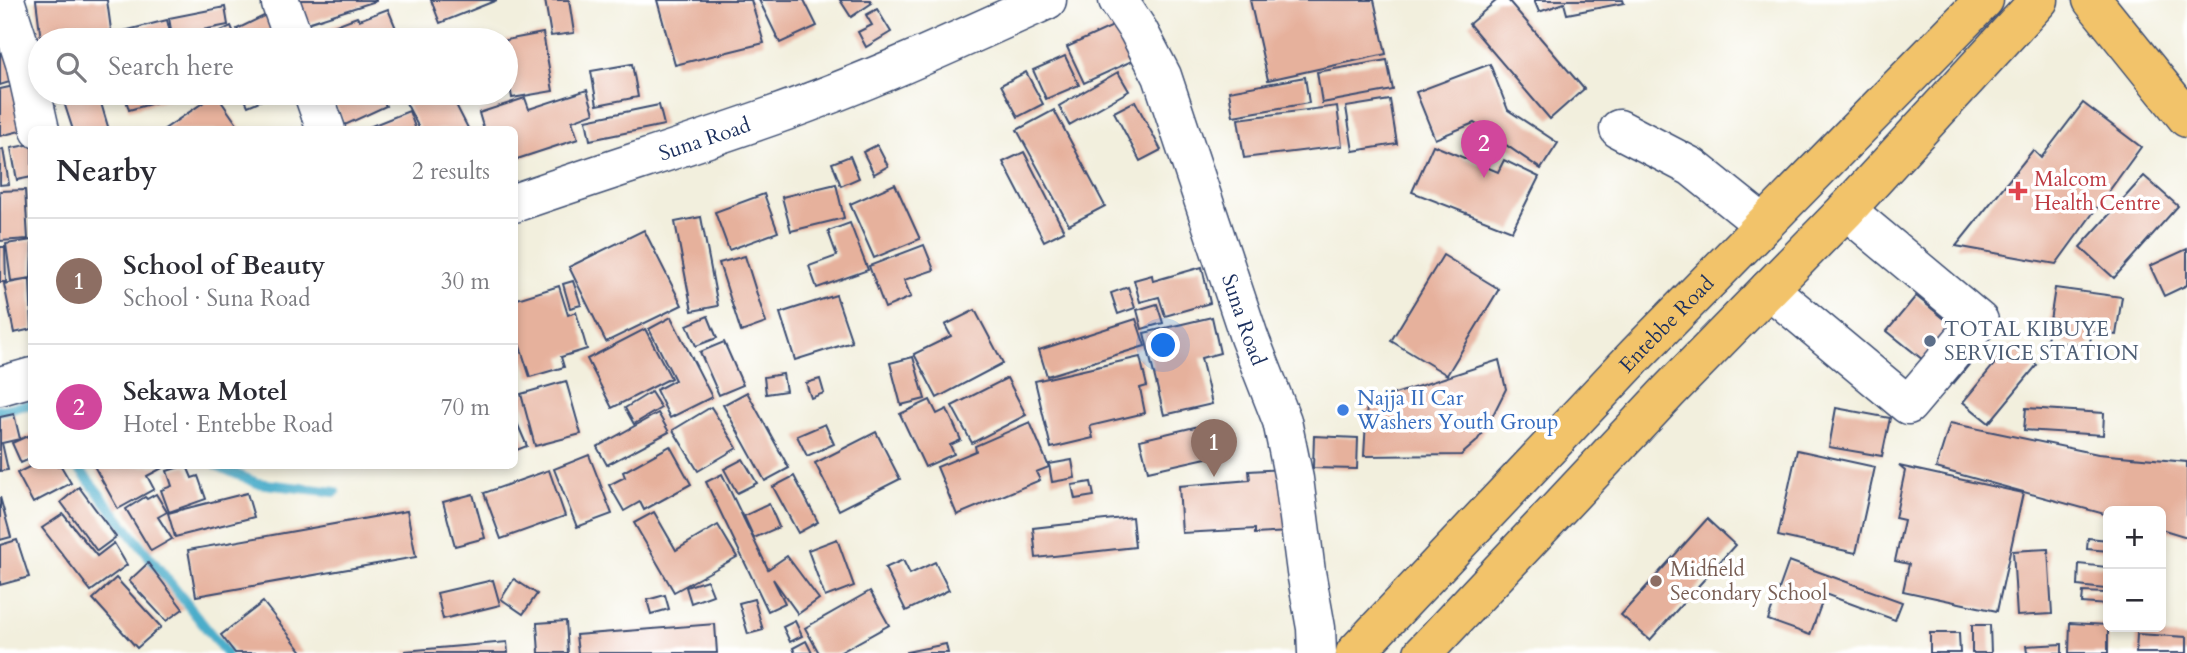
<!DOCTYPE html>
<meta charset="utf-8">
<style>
:root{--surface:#fff;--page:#f2f2f3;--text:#2b2b33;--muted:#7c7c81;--line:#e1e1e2;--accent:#b5179e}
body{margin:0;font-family:Cardo,serif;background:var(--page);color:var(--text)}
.controls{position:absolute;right:21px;bottom:21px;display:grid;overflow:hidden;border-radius:10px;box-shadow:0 4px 10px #0003}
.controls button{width:63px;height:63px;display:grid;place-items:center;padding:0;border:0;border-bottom:2px solid var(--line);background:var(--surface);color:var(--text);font:35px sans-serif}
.you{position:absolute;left:1164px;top:346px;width:24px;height:24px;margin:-18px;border:5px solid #fff;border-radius:50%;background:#1a73e8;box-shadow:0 0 0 10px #1a73e833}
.badge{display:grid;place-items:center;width:46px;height:46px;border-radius:50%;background:var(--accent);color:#fff;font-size:23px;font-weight:700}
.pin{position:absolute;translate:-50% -58px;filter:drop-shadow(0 2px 4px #0008)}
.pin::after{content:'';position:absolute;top:37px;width:24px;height:21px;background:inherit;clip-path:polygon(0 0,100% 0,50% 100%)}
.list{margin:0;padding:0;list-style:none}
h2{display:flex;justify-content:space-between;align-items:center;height:91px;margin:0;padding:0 28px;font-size:30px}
h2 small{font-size:23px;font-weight:400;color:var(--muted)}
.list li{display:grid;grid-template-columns:46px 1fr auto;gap:21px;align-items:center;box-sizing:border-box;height:126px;padding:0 28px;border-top:2px solid var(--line)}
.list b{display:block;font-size:26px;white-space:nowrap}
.list p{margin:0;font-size:23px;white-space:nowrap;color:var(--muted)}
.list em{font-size:23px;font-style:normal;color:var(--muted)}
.icon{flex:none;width:38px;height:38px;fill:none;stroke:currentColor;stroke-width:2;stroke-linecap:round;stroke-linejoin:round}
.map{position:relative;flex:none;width:2187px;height:653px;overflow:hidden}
.search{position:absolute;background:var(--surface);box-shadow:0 4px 10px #0003;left:28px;top:28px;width:490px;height:77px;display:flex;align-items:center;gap:18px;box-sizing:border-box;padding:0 24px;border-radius:38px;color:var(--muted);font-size:26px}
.panel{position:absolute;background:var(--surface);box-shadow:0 4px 10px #0003;left:28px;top:126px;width:490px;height:343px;border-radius:10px}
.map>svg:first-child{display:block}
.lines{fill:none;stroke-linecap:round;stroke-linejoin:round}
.stream{stroke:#4badca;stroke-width:10}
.building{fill:#e6b19c}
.minor-casing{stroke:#3b4c71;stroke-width:41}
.major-casing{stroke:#3b4c71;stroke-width:41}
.minor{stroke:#fff;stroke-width:38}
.major{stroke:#f2c36a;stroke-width:38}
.health-dot{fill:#e0444e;stroke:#fff;stroke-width:2.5}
.service-dot{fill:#5c6f8a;stroke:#fff;stroke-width:2.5}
.shop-dot{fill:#3f7fe0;stroke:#fff;stroke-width:2.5}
.education-dot{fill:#8d6e63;stroke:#fff;stroke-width:2.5}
.labels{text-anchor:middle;stroke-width:7;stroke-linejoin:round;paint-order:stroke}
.street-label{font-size:21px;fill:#1b2f5e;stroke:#fff}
.health-label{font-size:21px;fill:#be3a42;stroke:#fff;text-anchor:start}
.service-label{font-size:21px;fill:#4e5e75;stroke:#fff;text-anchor:start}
.shop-label{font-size:21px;fill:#366cbe;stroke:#fff;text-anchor:start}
.education-label{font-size:21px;fill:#785e54;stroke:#fff;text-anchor:start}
</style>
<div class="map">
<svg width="2187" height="653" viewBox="0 0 2187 653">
<rect width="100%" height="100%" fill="#fff"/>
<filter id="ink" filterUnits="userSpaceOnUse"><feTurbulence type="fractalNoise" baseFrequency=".0143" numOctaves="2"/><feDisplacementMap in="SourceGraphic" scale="14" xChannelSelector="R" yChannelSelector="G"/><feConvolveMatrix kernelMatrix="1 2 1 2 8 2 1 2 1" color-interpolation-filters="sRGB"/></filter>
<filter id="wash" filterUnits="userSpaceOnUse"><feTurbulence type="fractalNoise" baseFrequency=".00686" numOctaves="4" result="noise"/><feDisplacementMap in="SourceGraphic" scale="28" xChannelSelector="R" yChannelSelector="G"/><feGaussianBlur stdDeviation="1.57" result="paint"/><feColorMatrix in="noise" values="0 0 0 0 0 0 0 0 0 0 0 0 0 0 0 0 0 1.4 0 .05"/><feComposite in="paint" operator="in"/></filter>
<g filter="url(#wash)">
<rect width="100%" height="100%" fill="#f2efdd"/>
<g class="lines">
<g class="stream">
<path d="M0,410L32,404"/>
<path d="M77,466L226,653"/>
<path d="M218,466L257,483L335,492"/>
</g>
</g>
<g id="blocks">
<g class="building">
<path d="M36,0H107L112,37L88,40H41Z"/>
<path d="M293,0H376V1L301,25Z"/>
<path d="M431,0H497L440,23Z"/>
<path d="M545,0H569L574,33L551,36Z"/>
<path d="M657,0H751L764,43L675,65Z"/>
<path d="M759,0H804L817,26L780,43Z"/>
<path d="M840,0H870L872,3L851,17Z"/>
<path d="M1250,0H1374L1386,54L1268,80Z"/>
<path d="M1497,0H1508L1584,89L1550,119L1469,24Z"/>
<path d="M1534,0H1623L1624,3L1567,14L1564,3L1539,12Z"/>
<path d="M225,7L228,25L172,36L169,18Z"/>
<path d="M388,9L400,38L394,40H367L365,34L350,40H323L320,31L357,17L359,20Z"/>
<path d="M877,9L891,32L866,47L858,32L872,25L866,15Z"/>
<path d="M272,12L286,40H243L237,29Z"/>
<path d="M167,20L172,40H127L124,31Z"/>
<path d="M1115,25L1132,61L1084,83L1067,47Z"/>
<path d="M231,26L237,40H209L208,37Z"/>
<path d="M0,27L26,77L0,85Z"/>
<path d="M543,33L553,91L512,98L506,63V40Z"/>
<path d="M1065,56L1079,85L1046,99L1033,70Z"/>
<path d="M1387,60L1393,90L1322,103L1317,72Z"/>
<path d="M632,64L638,97L597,105L591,71Z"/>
<path d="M1490,64L1508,110L1558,143L1541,169L1474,123L1435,139L1416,92Z"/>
<path d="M1026,72L1043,104L1018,117L1001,85Z"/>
<path d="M1118,72L1129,91L1069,125L1059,106Z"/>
<path d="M1305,77L1309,103L1233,116L1229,91Z"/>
<path d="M14,86L24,130L0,136V89Z"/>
<path d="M587,90L594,113L572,121L578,139L514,160V130H484L479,113L525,98L529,109Z"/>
<path d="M61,93H98L109,130H73Z"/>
<path d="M124,93H181L182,95L129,110Z"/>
<path d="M242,93H278L248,106Z"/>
<path d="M355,93H380L386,106L345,125L334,102Z"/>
<path d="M401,93H450L469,130H420Z"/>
<path d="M216,94L241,130H163Z"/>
<path d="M1390,100L1397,144L1353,151L1346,107Z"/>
<path d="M1135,101L1161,150L1140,161L1114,112Z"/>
<path d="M2083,103L2141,147L2056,264L1956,246L2033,150L2041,158Z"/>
<path d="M659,105L664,125L590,140L586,120Z"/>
<path d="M1337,106L1342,146L1244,158L1238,119Z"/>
<path d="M1054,110L1105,206L1069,225L1017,130Z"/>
<path d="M409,111L416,130H364V129Z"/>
<path d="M32,144V177L17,180L11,148Z"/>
<path d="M877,145L888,166L874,174L863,152Z"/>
<path d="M1433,145L1498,172L1504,160L1539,177L1512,231L1412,192Z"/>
<path d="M3,149L9,184L0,185V150Z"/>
<path d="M1024,152L1064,231L1044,241L1003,162Z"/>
<path d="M850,156L859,178L841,186L832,163Z"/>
<path d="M2144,176L2178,206L2114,278L2080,247Z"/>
<path d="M836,184L844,218L791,231L782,197Z"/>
<path d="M895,184L920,239L874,258L850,204Z"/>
<path d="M25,190L28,239L0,241V191Z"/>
<path d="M764,194L778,232L729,250L715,212Z"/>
<path d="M701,217L718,306L692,311L675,222Z"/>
<path d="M850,223L868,270L817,288L809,266L837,256L828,231Z"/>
<path d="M644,230L682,305L606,342L569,267Z"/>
<path d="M32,240L31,278L11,281L6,244Z"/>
<path d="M924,245L934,270L904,280L911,297L885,308L869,266Z"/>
<path d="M0,247H5L6,282H0Z"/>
<path d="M2187,249V285L2164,296L2150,266Z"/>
<path d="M1443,255L1499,289L1447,375L1391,341Z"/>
<path d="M745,256L766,323L741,332L719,263Z"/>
<path d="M1202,267L1210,303L1165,316L1159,297L1140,302L1134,280L1152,275L1153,281Z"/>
<path d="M30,279L32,329L14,333L4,284Z"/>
<path d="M573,281L581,305L570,308L563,284Z"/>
<path d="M559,286L568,315L576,312L587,349L561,357L564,367L530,377L514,328V300Z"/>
<path d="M1128,287L1135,308L1118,314L1111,293Z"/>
<path d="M2055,288L2122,297L2116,335L2092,332L2089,347L2047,340Z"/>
<path d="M836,295L852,342L795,360L780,313Z"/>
<path d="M1916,296L1982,349L1953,384L1887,331Z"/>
<path d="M1157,304L1163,323L1142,329L1137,310Z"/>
<path d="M975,310L1003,363L937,398L914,354L951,336L945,325Z"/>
<path d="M708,316L717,338L696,346L687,325Z"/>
<path d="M671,317L712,397L670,418L656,390L675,380L649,329Z"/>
<path d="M1212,317L1220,353L1201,358L1212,404L1164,415L1144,333Z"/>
<path d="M1136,319L1145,346L1047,376L1039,350Z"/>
<path d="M645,329L671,378L612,408L587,359Z"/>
<path d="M724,342L743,385L719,395L700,352Z"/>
<path d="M2010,345L2037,365L1989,423L1963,402Z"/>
<path d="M913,357L925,399L901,405L890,363Z"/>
<path d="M1140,357L1147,386L1140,388L1145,413L1090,426L1093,438L1051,448L1035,381Z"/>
<path d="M1499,360L1506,389L1489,423L1476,442L1461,455L1364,456L1367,403Z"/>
<path d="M783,374L786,391L766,394L764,377Z"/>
<path d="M1007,378L1026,415L972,443L952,406Z"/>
<path d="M820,379L824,393L811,398L806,383Z"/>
<path d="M566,381L581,434L535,446L521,394Z"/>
<path d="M651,392L661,408L634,424L625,408Z"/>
<path d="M747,392L789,468L765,481L723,405Z"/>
<path d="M930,400L937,414L947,409L961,440L950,445L954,454L925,467L900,414Z"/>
<path d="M711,407L737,448L698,471L673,430Z"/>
<path d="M1836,408L1890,418L1882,456L1829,447Z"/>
<path d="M2026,408L2104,413L2103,435L2024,430Z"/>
<path d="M658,413L669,432L607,465L597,447Z"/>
<path d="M14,414L20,439L2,443L8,470L0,471V417Z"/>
<path d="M514,416L527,446L514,451Z"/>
<path d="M1030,422L1049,467L1036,472L1040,480L957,515L937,467L976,451L975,446Z"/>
<path d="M1216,422L1224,454L1148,471L1140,440Z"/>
<path d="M1950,423L2098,454L2187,462V537L2161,529V511H2108V515L1936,468Z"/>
<path d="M825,424L834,444L807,456L797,436Z"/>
<path d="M876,432L900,479L839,510L815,463Z"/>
<path d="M32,434V458L21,463L12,443Z"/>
<path d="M1314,436L1358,438L1357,469L1313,468Z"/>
<path d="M670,446L691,484L644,510L640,502L624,511L609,485L625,477L623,472Z"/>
<path d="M1797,450L1875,467L1856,553L1778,536Z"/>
<path d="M589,455L612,514L577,527L554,469Z"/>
<path d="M743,459L757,483L737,493L724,469Z"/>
<path d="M1072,460L1075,478L1052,482L1049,464Z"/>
<path d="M31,466H61L71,483L33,503L17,473Z"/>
<path d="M94,466H166L147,476L154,489L118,509Z"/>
<path d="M183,466H187L192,478L198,476L206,499L169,512L161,490L172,486L167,471Z"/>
<path d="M1899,466L2023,493L1997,611L1903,591L1909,564L1895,561L1904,520L1895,518L1905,471Z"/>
<path d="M1284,469L1289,532L1255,534V529L1182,533L1179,486L1250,480L1249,471Z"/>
<path d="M549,470L565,516L501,539L484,493Z"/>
<path d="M722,474L768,569L787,556L819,599L798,614L773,579L785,603L768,611L706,482Z"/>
<path d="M794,476L818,522L798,533L773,487Z"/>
<path d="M1091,482L1094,496L1075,499L1072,485Z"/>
<path d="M79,487L116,537L97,551L61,502Z"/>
<path d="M247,493L254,517L175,537L168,513Z"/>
<path d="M156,494L167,512L158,517L172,539L151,551L126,509L145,497L147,499Z"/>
<path d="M473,494L485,538L455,546L443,502Z"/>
<path d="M0,497L11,537L0,540Z"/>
<path d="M769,504L779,527L754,538L744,516Z"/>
<path d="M407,511L416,557L196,596L188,550Z"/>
<path d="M654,512L676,550L718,525L737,557L674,592L634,523Z"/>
<path d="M63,514L97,556L114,543L127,565L91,591L42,528Z"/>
<path d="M1132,517L1135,547L1036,558L1033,528Z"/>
<path d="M1707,519L1735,545L1650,640L1621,615Z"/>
<path d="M2088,538L2108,540V551L2087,549Z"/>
<path d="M837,539L854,586L825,597L808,550Z"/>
<path d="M17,540L29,577L0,585V545Z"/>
<path d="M2048,549L2052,614L2017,616L2013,551Z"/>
<path d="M903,560L910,574L935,562L949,590L906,611L885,568Z"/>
<path d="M2106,560H2108V605L2082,603L2083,592L2105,593L2106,589L2078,586L2079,564L2106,567Z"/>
<path d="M1789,561L1902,602L1895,620L1825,594L1810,635L1768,620Z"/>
<path d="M148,563L183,609L166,621L129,581Z"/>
<path d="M116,578L161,627L137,648L93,599Z"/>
<path d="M514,579L537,594L523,614L501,599Z"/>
<path d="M493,580L500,605L443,619L437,593Z"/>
<path d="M707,580L713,595L691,603L686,587Z"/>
<path d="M870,591L889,625L839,653H819L805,628Z"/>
<path d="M665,595L669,609L651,614L647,600Z"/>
<path d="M754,599L763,630L748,634L739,603Z"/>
<path d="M263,602L303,653H235L221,635Z"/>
<path d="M566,621L568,653H539L537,623Z"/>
<path d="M795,621L802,636L790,642L783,627Z"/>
<path d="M2070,623L2108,625V653H2069Z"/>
<path d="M715,624L717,653H578L576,635Z"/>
<path d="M1972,625H1990L1991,653H1972Z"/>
<path d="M1930,633H1959L1960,653H1930Z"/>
<path d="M2137,634L2187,637V653H2136Z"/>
<path d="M806,641L812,653H795L793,648Z"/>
<path d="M507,642L508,653H405V651Z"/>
<path d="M946,644L948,653H906V652Z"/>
<path d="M2062,644V653H2027L2026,646Z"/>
</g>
</g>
</g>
<g filter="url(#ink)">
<use href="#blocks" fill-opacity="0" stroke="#3b4c71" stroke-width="2"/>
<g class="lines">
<defs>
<g id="minor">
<path d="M5,0L25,63L40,130"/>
<path id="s1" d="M1118,0L1138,30L1162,76L1249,337L1282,421L1294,479L1306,572L1316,628L1317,653"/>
<path d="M281,4L294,40"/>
<path d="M313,93L326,130"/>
<path d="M1619,129L1692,167L1763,224"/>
<path id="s2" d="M514,203C600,173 687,146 772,116C866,83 957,41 1047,0"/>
<path d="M1769,289L1908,405L1979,321L1846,210"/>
<path d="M0,386L32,377"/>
</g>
<g id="major">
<path d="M2092,0L2187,118"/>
<path id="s3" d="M1355,653L1637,354L1984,0"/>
<path d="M1423,653L1668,392L1846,210L2039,0"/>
</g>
</defs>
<use href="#minor" class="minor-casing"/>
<use href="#major" class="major-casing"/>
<use href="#minor" class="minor"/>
<use href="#major" class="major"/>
</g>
</g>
<path class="health-dot" d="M2014.5 180.5h7v7h7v7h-7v7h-7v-7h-7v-7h7z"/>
<circle class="service-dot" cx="1930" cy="341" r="7"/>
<circle class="shop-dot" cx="1343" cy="410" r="7"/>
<circle class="education-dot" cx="1656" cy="581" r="7"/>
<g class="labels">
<g class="street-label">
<text dy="7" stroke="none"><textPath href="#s2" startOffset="201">Suna Road</textPath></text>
<text dy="7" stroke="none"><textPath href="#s1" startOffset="345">Suna Road</textPath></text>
<text dy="7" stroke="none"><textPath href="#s3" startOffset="453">Entebbe Road</textPath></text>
</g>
<g class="health-label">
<text x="2034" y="186">Malcom<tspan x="2034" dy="24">Health Centre</tspan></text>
</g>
<g class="service-label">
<text x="1944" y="336">TOTAL KIBUYE<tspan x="1944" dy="24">SERVICE STATION</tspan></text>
</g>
<g class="shop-label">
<text x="1357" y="405">Najja II Car<tspan x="1357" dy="24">Washers Youth Group</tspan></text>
</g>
<g class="education-label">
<text x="1670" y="576">Midfield<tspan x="1670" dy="24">Secondary School</tspan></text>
</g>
</g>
</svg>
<div class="controls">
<button>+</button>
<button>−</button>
</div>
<div class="you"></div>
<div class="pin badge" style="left:1214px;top:477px;background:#8d6e63">1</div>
<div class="pin badge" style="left:1484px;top:178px;background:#d1479c">2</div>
<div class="search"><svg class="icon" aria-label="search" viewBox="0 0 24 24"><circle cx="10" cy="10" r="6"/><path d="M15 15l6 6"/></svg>Search here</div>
<section class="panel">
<h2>Nearby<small>2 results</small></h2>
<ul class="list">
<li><span class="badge" style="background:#8d6e63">1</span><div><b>School of Beauty</b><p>School · Suna Road</p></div><em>30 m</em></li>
<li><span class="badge" style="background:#d1479c">2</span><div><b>Sekawa Motel</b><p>Hotel · Entebbe Road</p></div><em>70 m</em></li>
</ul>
</section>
</div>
